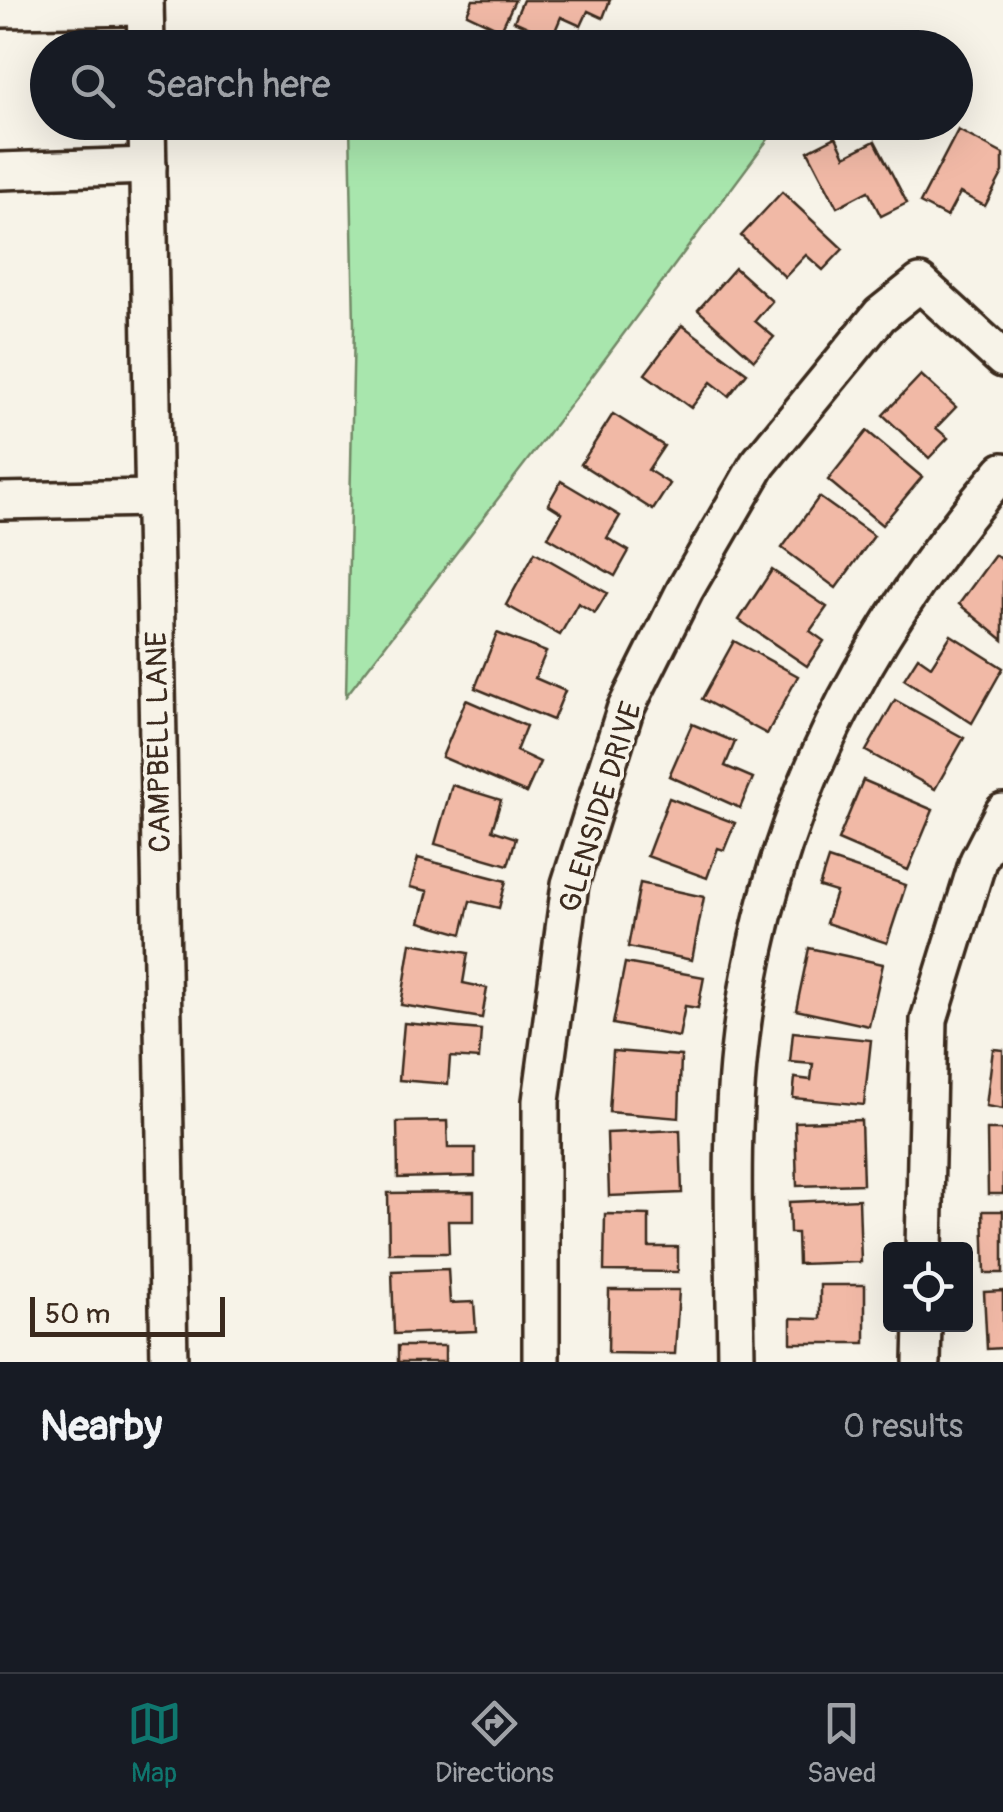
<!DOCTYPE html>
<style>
:root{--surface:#171b24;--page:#242831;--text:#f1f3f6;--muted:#9ea1a6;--line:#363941;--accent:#0f766e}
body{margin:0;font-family:Pangolin,sans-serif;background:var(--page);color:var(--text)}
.controls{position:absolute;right:30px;bottom:30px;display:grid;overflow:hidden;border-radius:10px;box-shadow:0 10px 40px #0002}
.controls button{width:90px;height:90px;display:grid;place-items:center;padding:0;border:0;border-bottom:2px solid var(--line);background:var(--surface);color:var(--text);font:50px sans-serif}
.scale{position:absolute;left:30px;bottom:25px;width:195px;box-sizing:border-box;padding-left:10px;border:5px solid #3b2a1e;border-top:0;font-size:28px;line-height:35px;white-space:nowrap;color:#3b2a1e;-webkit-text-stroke:8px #f7f3e8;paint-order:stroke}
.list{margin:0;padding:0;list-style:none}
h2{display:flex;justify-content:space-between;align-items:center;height:130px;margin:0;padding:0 40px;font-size:42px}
h2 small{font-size:32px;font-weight:400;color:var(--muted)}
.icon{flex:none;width:55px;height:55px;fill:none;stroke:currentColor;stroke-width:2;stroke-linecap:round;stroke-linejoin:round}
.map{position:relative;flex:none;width:1003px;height:1362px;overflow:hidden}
.search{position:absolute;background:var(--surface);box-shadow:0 10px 40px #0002;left:30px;right:30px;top:30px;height:110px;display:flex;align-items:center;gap:25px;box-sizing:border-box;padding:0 35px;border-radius:55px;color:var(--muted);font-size:38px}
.sheet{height:310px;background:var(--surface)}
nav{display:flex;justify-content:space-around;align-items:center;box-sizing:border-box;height:140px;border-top:2px solid var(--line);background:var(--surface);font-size:28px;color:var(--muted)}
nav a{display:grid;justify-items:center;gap:5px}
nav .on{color:var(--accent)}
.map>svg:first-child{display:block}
.green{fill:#a8e6ad;stroke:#728866;stroke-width:2.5}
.building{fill:#f1b9a6;stroke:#3b2a1e;stroke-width:2.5}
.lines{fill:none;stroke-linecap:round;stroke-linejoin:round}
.minor-casing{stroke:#3b2a1e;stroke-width:42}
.minor{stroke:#f7f3e8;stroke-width:35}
.labels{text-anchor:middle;stroke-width:8;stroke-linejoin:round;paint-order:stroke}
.street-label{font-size:30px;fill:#3b2a1e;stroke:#f7f3e8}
</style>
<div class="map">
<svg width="1003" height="1362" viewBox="0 0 1003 1362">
<rect width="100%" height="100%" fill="#f7f3e8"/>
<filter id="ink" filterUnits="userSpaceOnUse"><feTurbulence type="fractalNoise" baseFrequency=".01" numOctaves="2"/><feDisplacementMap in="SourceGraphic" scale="20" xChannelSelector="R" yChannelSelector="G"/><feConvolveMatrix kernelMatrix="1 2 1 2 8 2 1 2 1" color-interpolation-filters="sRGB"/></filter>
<g filter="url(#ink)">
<path class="green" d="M350,123H780L590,379L346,696L354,326Z"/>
<g class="building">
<path d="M473,0H515L501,30L467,14Z"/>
<path d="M523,0H610L603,18L588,11L581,26L561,17L552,38L514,21Z"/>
<path d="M958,130L1003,154V172L985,206L960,193L947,217L920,203Z"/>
<path d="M836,137L845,156L875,141L907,203L881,216L868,191L837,207L808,151Z"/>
<path d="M782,192L843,249L823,270L806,255L785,277L741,236Z"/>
<path d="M735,268L772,301L755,321L774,337L754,360L698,310Z"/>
<path d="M682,325L747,373L729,396L711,382L691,408L645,374Z"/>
<path d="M921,375L956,407L936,428L948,438L929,458L883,415Z"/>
<path d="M613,414L664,446L648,470L670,484L653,510L581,464Z"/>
<path d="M867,431L922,477L882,525L828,480Z"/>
<path d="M561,481L620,516L607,538L629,551L615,576L548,537L562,513L548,504Z"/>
<path d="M819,497L874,536L836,588L782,548Z"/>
<path d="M535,552L607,593L595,613L578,603L560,635L506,605Z"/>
<path d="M995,555L1003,561V640L959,604Z"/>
<path d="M772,570L827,607L810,631L824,641L807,666L739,620Z"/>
<path d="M497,633L546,652L535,678L565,691L553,720L475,688Z"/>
<path d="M951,635L1003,668L972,723L904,679L918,657L931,666Z"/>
<path d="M734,641L798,676L767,734L702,699Z"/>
<path d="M466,700L526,726L516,751L540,762L526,793L442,757Z"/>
<path d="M895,700L964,738L935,789L866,751Z"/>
<path d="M692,724L735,742L725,766L753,778L740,808L669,776Z"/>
<path d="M863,780L933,810L908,870L838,840Z"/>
<path d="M452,785L501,800L492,830L516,838L508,865L435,844Z"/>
<path d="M669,798L735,823L724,850L718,848L707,878L647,856Z"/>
<path d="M418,858L506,881L499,908L470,901L462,934L420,922L428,891L410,887Z"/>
<path d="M828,859L906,885L887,943L826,923L836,892L819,887Z"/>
<path d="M640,883L704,897L692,960L628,947Z"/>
<path d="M411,943L468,953L463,983L487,988L482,1018L401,1005Z"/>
<path d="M809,948L883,964L869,1026L796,1010Z"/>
<path d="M625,963L704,977L698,1008L685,1006L679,1037L613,1024Z"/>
<path d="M404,1023L481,1030L479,1059L450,1057L448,1084L399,1080Z"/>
<path d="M793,1032L871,1040L864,1105L793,1098L795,1078L811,1080L813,1064L790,1062Z"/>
<path d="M993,1049L1003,1050V1109L986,1106Z"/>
<path d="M613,1051L681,1056L679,1118L609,1112Z"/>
<path d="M861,1120L863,1184L797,1186L795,1122Z"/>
<path d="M447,1121L448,1148H475V1176L398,1178L397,1122Z"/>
<path d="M680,1130L682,1193L609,1196L607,1133Z"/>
<path d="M987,1130H1003V1194H988Z"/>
<path d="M474,1192V1221H448L449,1253H389L388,1193Z"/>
<path d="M859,1199L861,1262L798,1264L797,1233H790L789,1202Z"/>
<path d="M983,1211H1003V1273H985Z"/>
<path d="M605,1214L649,1215V1247H678V1272L604,1271Z"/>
<path d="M448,1269L450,1303L474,1302L476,1331L394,1334L392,1271Z"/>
<path d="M820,1285H865V1343H791V1318L820,1319Z"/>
<path d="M609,1290H679L675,1354L608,1353Z"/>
<path d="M1003,1291V1348L987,1349L984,1292Z"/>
<rect x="398" y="1346" width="47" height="16"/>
</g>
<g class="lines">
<defs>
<g id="minor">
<path d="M145,0L146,48"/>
<path d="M0,9L145,7"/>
<path d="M147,122L169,1362"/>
<path d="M0,171L148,166"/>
<path d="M0,501L154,498"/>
<path d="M924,1250L929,1020L978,861L1003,812"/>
<path d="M541,1362V1101L570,884L625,710L685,590L758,464L880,315L920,283L1003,359"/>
<path d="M736,1362C735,1248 727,1133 743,1020C772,808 866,632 1003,471"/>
<path d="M922,1362L923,1324"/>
</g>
</defs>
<use href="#minor" class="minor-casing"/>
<use href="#minor" class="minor"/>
</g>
</g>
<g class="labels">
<g class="street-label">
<text transform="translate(158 742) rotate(-91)" y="10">CAMPBELL LANE</text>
<text transform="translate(600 807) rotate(-73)" y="10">GLENSIDE DRIVE</text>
</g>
</g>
</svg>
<div class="controls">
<button><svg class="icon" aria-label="locate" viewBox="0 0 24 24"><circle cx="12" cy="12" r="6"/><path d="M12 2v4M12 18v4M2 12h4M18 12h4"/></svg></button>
</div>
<div class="scale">50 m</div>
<div class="search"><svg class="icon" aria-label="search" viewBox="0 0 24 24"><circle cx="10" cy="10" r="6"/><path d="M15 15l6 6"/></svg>Search here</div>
</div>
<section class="sheet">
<h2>Nearby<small>0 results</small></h2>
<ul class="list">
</ul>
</section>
<nav>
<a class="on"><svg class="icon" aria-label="map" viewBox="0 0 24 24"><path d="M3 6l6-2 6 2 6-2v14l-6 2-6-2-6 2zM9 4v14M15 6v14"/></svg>Map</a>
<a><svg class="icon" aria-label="directions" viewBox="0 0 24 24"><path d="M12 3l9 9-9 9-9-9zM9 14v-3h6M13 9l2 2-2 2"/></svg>Directions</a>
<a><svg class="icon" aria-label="saved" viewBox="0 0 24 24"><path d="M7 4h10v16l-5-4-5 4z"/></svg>Saved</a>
</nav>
